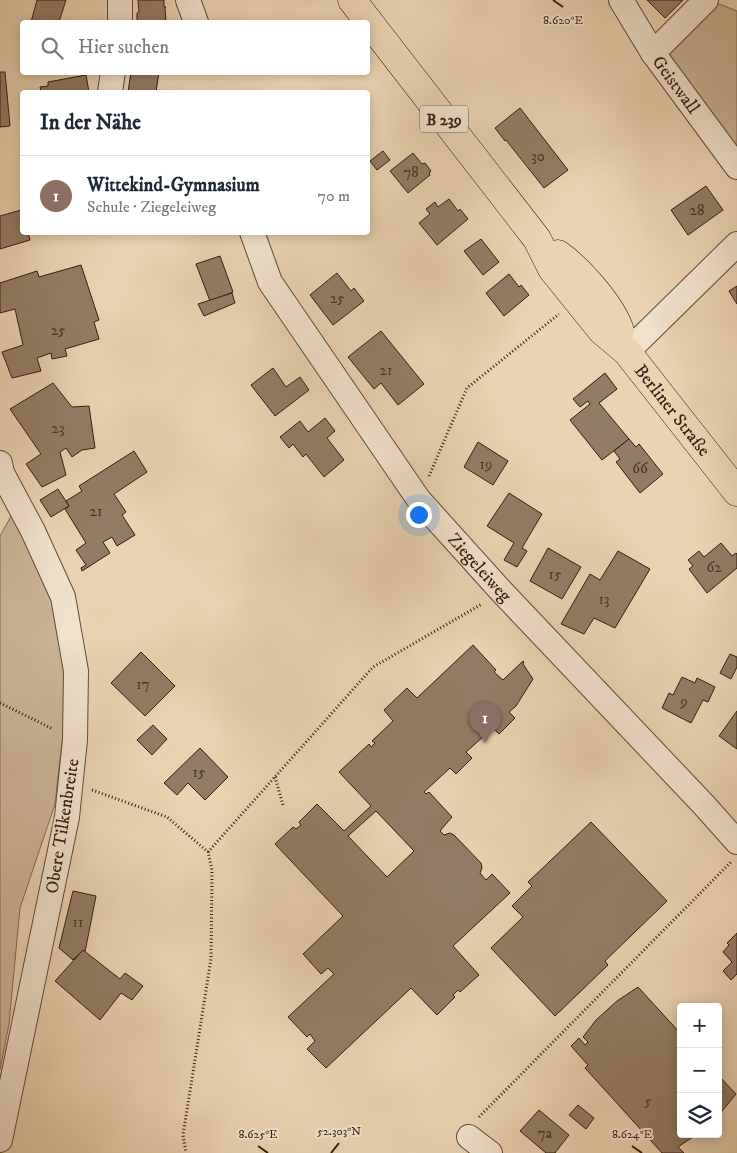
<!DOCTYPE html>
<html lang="de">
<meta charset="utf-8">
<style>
:root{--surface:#fff;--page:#f6f6f7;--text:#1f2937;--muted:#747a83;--line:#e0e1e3;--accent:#8f2418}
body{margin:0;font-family:"IM FELL DW Pica",serif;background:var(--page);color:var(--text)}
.controls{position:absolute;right:15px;bottom:15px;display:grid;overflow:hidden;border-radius:5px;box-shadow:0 2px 12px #0003}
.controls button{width:45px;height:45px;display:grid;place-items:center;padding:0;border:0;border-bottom:1px solid var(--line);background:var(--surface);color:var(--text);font:25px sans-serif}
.you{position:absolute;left:418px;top:514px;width:18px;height:18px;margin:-12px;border:4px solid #fff;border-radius:50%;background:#1a73e8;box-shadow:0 0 0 8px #1a73e833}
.badge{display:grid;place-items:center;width:32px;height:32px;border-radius:50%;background:var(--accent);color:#fff;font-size:16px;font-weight:700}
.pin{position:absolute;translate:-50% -41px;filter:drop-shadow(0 1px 2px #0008)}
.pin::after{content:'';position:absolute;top:26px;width:18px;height:15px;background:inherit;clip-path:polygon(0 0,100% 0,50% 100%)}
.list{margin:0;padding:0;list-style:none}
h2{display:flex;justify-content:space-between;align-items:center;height:65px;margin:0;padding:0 20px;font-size:21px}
h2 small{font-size:16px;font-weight:400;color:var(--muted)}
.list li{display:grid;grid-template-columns:32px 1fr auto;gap:15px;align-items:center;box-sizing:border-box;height:80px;padding:0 20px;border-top:1px solid var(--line)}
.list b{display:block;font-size:19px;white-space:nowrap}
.list p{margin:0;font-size:16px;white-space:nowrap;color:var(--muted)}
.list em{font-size:16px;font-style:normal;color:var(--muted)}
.icon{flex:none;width:28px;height:28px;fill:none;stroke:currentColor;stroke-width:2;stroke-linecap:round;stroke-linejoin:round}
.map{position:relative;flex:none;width:737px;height:1153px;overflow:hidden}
.search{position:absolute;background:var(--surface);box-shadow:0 2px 12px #0003;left:20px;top:20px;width:350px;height:55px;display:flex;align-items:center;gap:12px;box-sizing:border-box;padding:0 18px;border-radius:5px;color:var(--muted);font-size:19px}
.panel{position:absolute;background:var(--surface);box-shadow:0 2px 12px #0003;left:20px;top:90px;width:350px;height:145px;border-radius:5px}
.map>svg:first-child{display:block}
.green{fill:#ccb496;stroke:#806853}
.building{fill:#937c64;stroke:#331d10;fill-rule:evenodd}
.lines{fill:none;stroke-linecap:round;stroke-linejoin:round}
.minor-casing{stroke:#614a38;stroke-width:26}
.primary-casing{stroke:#331d10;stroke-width:29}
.path{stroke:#331d10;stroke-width:3;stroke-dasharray:1 2.5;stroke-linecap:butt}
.minor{stroke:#f2e2cc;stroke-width:24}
.primary{stroke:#ebd3b1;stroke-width:28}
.ticks{fill:none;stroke:#331d10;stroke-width:2}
.labels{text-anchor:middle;stroke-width:4;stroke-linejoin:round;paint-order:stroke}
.number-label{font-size:15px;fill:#4b3525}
.shield{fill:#f2e2cc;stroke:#6c5848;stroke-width:1}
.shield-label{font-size:16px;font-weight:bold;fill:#331d10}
.street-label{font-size:18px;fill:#331d10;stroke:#f2e2cc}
.ticks-label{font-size:12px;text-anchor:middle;fill:#331d10;stroke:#f2e2cc;stroke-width:4;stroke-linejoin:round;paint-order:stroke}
</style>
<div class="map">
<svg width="737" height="1153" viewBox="0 0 737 1153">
<rect width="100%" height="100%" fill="#ebd3b1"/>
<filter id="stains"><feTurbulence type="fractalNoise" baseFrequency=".004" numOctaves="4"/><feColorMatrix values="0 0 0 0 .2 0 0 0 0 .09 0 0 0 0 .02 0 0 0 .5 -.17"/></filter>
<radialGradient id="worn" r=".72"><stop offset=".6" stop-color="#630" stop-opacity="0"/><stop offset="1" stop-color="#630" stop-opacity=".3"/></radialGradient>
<g class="green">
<path d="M719,4L737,11V153L666,57Z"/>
<path d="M14,511L53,593L65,654L68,722L62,742L55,804L20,908L9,1024L0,1070V536Z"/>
</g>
<g class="building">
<path d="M37,0H66L59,22H31Z"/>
<path d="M138,0H164V7H166H165L166,22H137V13L139,12Z"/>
<path d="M647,0H683L665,18Z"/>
<path d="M0,72H5L10,126L0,127Z"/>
<path d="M131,72H159L156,92H128Z"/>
<path d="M86,75L89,92H41L40,87L48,86V82Z"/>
<path d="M520,108L568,170L544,188L506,140L505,141L495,128Z"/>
<path d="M383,151L390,160L377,170L370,161Z"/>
<path d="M413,153L422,164L425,163L431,171L429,173L430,175L408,193L390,171Z"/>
<path d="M706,186L723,210L688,235L671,210Z"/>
<path d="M449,199L458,211L460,209L468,219L437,245L419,223L430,214L426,209L435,202L438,207Z"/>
<path d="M21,210L22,216V232H28L30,240L0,249V216Z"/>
<path d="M481,239L499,262L483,275L464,251Z"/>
<path d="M220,256L233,292L210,301L196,264Z"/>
<path d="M81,265L99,320L94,322L99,339L65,349L67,356L52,359L51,353L37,358L41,371L12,378L2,352L23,345L15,309L0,313V283L37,271L39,277Z"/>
<path d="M337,273L351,291L354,288L364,301L333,325L310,295Z"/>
<path d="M509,274L519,287L521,285L529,295L504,316L486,293Z"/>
<path d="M737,286V304L729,291Z"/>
<path d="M232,293L235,303L204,316L198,304Z"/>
<path d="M381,331L424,384L398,405L381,383L374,389L348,357Z"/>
<path d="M273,368L286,387L300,377L309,390L275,416L251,385Z"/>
<path d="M605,373L617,389L599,403L629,439L602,460L570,420L590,404L588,401L580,407L573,399Z"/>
<path d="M53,383L72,407L89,406L95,448L82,450L72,457L66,448L60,452L66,475L42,487L26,464L41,454L10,409Z"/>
<path d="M325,418L335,431L327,438L344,460L324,477L306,454L303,457L293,444L289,448L280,437L300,421L308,432Z"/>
<path d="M629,439L636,447L639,444L663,474L640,493L616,462L620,459L614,451Z"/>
<path d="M478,442L508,461L493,485L464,467Z"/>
<path d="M134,451L147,472L114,494L126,512L122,515L135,535L117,546L112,537L103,542L110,553L82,571L81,568L86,565L76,550L86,543L65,509L69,506L66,501L82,491L79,486Z"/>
<path d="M58,489L69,506L51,517L40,500Z"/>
<path d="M509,493L542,514L522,548L527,551L517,567L504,560L514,543L487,526Z"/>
<path d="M721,543L732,556L736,553L737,554V568L707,593L689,569L693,566L688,560L699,551L704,557Z"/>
<path d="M548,548L581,567L562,599L530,581Z"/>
<path d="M618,551L650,569L615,628L594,618L584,634L561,624L590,574L600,580Z"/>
<path d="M473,645L496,670L494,672L503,680L523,661L524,662L523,664L533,679L516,706L509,712L515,718L499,734L493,728L466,752L472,758L456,774L450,768L424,792L426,794L429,792L452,817L440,831L444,835L450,833L454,835L481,863L482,868L480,873L486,880L492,874L510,893L453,946L479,975L460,992L458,990L453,995L455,997L437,1015L411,988L326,1068L307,1049L315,1041L310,1034L307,1037L288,1017L334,974L328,968L321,974L303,954L343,916L275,844L293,827L296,829L301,825L299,822L317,804L344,831L371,806L339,772L369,744L371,747L375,743L372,741L393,721L384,710L407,688L417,698ZM376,811L414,851L387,877L348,836Z"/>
<path d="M141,652L175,686L145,716L111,683Z"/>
<path d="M730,654L737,657V667L731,679L720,673Z"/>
<path d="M682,677L695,683L697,678L715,687L708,702L703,700L691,723L662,708L669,693L673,695Z"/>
<path d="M737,711V749L719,736Z"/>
<path d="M153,725L167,739L152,755L137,740Z"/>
<path d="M200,748L228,777L205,800L188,783L177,795L164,783Z"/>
<path d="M591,822L667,901L605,961L608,965L555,1016L491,948L523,917L512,906L532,886L528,882Z"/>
<path d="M73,891L96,896L85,952L83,950L73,960L59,948Z"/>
<path d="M737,933V974L731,980L723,971L732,962L723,952L729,945L727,943Z"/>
<path d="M83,950L120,979L125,973L143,986L132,1000L121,993L100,1020L55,981Z"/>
<path d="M638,987L681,1034V1134H697L678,1147L684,1153H662L585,1068L588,1065L571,1046L579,1038L585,1045L588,1042L583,1037L596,1020L617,1001Z"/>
<path d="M718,1075L736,1094L718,1116Z"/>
<path d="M578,1105L594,1118L586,1129L569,1115Z"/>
<path d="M539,1110L569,1135L555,1153H546L520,1131Z"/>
</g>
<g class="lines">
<defs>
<g id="minor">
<path d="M188,0L196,22"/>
<path id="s1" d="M621,0L653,53L737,167"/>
<path d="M120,22V0"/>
<path d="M653,53L706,0"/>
<path d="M110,92L113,72"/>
<path id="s2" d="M252,232L270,282L419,500L502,592L704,805L737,842"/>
<path d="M627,352L737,244"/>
<path d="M0,463L2,473L33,531L63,597L76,671L75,740L67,817L0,1140"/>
<path d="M469,1137L490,1153"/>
</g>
<g id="primary">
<path id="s3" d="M352,0L537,239L552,269L602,331L627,352L737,492"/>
<path d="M558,254C580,270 612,306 620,331"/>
</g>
</defs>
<use href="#minor" class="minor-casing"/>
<use href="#primary" class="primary-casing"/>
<g class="path">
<path d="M429,476L467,388L559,314"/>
<path d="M0,703L53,729"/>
<path d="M275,777L283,805"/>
<path d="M92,790L167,817L208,852L212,870L211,959L183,1135L186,1153"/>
<path d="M208,852L373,667L482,604"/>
<path d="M479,1117L731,862"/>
</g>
<use href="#minor" class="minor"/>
<use href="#primary" class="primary"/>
</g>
<path class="ticks" d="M553,0L563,7M258,1146L268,1153M632,1146L642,1153M331,1153L339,1143"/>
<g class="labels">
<g class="number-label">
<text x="538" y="161">30</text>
<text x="411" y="177">78</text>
<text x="697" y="215">28</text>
<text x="337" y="303">25</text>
<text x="58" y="335">25</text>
<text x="386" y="375">21</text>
<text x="58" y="433">23</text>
<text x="486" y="469">19</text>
<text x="640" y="473">66</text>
<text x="96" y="516">21</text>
<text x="714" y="572">62</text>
<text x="555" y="579">15</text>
<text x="604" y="604">13</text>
<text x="143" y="689">17</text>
<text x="684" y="706">9</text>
<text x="199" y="777">15</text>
<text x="78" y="927">11</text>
<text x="648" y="1106">5</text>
<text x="545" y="1138">7a</text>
</g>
<rect class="shield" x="420" y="105.5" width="48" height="27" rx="4"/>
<g class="shield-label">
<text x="444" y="125">B 239</text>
</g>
<g class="street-label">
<text dy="6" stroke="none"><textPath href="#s1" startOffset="101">Geistwall</textPath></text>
<text dy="6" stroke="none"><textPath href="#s3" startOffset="522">Berliner Straße</textPath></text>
<text dy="6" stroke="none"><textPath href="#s2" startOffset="408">Ziegeleiweg</textPath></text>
<text transform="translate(62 826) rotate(-81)" y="6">Obere Tilkenbreite</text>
</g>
</g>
<g class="ticks-label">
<text x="563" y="24">8.620°E</text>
<text x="339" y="1135">52.303°N</text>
<text x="258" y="1138">8.625°E</text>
<text x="632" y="1138">8.624°E</text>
</g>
<rect width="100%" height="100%" filter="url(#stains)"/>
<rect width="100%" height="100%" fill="url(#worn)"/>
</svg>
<div class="controls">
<button>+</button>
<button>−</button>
<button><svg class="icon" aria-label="layers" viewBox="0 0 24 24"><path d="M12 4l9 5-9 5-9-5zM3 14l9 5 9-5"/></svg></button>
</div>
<div class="you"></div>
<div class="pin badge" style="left:485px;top:743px;background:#8d6e63">1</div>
<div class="search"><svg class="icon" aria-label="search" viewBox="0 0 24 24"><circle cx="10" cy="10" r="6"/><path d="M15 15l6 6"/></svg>Hier suchen</div>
<section class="panel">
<h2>In der Nähe<small></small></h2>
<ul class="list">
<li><span class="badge" style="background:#8d6e63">1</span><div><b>Wittekind-Gymnasium</b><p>Schule · Ziegeleiweg</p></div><em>70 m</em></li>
</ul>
</section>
</div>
